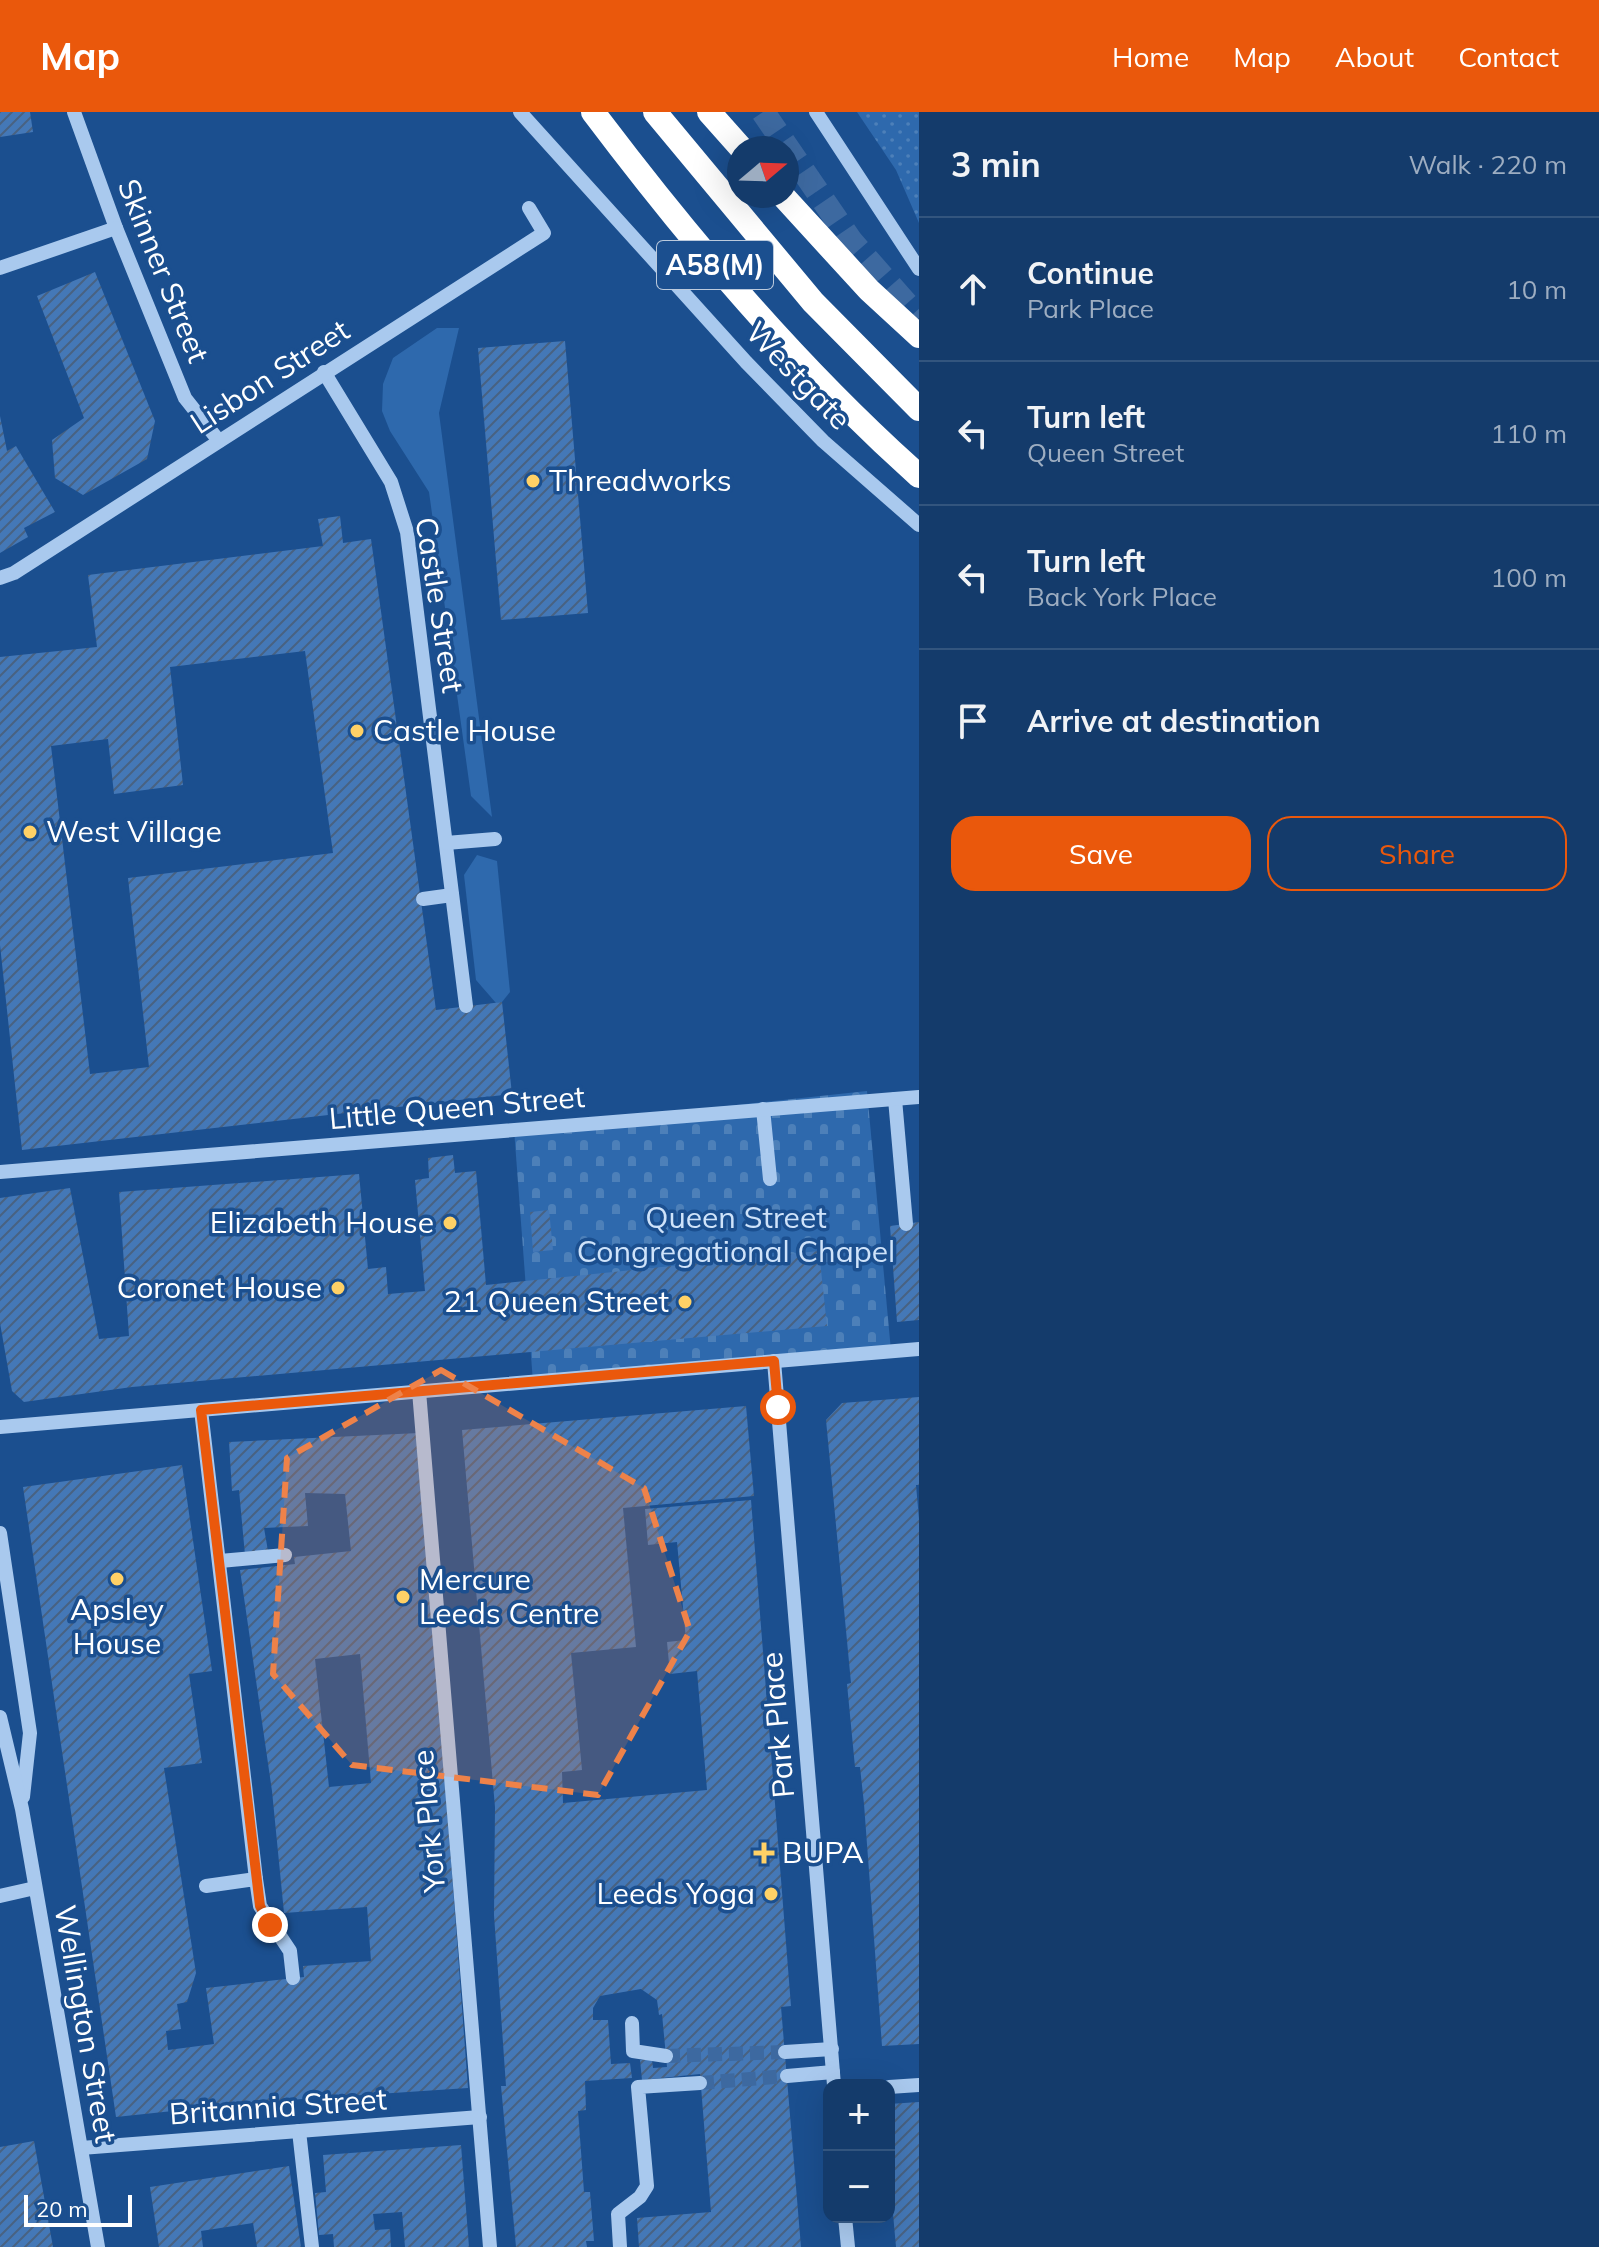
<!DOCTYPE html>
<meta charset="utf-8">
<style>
:root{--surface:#143b6b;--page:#1d4271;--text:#f1f3f6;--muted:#9dadc1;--line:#33557e;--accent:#ea580c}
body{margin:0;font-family:Mulish,sans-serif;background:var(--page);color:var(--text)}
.controls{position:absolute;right:24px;bottom:24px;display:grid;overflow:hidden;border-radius:16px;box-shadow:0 8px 32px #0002}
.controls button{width:72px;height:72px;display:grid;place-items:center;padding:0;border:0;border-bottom:2px solid var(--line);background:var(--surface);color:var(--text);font:40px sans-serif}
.compass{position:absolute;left:727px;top:24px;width:72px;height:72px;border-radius:50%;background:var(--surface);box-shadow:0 8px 32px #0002;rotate:71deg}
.scale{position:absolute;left:24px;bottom:20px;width:108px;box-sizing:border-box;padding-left:8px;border:4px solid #fff;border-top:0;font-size:22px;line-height:28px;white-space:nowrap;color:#fff;-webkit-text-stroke:6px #1b4f8f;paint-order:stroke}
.stop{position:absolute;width:24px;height:24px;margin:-18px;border:6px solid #ea580c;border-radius:50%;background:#fff}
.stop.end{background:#ea580c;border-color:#fff;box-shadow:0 2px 8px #0008}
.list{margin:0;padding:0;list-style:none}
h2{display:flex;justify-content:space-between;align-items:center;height:104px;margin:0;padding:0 32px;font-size:34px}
h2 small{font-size:26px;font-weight:400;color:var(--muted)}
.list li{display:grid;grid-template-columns:52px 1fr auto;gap:24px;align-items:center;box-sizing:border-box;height:144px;padding:0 32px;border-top:2px solid var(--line)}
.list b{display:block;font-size:30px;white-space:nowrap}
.list p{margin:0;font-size:26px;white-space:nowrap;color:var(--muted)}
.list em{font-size:26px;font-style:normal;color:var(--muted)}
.actions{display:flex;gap:16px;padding:24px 32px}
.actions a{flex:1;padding:18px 0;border:2px solid var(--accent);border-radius:24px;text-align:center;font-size:28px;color:var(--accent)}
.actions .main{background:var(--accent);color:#fff}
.icon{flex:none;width:44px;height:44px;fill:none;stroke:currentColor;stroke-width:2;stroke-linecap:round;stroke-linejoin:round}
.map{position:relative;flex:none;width:919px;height:2135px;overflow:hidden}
header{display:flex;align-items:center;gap:48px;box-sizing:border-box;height:112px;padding:0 40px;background:var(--accent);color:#fff}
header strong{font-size:38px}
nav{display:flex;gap:44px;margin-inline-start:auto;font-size:28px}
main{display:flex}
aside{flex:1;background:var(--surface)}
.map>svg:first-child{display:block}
.green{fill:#2e69ad}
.cemetery{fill:url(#cemetery-stones)}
.garden{fill:url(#garden-dots)}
.building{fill:url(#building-hatch);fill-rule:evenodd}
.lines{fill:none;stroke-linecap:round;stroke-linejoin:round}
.minor-tunnel{stroke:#3d69a0;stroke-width:14;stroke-dasharray:14 7;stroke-linecap:butt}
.highway-tunnel{stroke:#3d69a0;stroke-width:24;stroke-dasharray:24 12;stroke-linecap:butt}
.minor{stroke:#a9c9ee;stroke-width:14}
.highway{stroke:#fff;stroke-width:24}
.route{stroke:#ea580c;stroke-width:10}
.marked{fill:#ee8249;fill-opacity:0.2;stroke:#ee8249;stroke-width:6;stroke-dasharray:16 10;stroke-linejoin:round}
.poi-dot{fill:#ffd166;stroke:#1b4f8f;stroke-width:3}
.labels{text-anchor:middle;stroke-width:7;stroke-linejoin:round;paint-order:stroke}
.shield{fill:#1b4f8f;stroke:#bbcadd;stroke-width:2}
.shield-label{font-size:28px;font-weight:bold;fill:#fff}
.street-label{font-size:30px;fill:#fff;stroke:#1b4f8f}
.poi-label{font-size:30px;fill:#fff;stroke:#1b4f8f;text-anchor:start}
.park-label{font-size:30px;fill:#cfe3fa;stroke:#1b4f8f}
</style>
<header>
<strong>Map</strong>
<nav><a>Home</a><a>Map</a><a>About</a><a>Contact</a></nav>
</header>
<main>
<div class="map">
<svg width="919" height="2135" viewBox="0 0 919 2135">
<defs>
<pattern id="cemetery-stones" width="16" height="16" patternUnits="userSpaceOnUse" patternTransform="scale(2)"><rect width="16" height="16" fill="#2e69ad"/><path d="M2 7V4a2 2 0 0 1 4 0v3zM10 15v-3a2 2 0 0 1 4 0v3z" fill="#4d80b9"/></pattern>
<pattern id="garden-dots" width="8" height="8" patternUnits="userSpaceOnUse" patternTransform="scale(2)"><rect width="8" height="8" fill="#2e69ad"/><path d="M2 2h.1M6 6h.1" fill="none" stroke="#4d80b9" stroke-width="1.8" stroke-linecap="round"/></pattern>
<pattern id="building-hatch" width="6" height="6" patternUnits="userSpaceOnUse" patternTransform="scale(2)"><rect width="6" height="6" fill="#4478b7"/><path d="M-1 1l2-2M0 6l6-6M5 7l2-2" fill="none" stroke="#486282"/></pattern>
</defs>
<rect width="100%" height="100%" fill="#1b4f8f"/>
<g class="green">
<path d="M437,216H459L439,301L492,705L471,684L429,380L390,319L382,299L383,272L393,246Z"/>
<path d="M477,743L497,749L510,880L502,890L496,891L476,868L464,763Z"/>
</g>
<path class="cemetery" d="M867,979L891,1239L533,1270L514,1017Z"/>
<path class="garden" d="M857,0H919V111L896,58Z"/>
<g class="building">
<path d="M0,0H30L33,20L0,25Z"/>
<path d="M95,160L155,309L147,347L83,383L55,366L52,328L84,306L37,184Z"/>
<path d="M565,229L588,501L501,508L478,236Z"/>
<path d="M0,304L7,339L16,334L55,400L24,416L28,425L0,441Z"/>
<path d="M340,404L343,431L371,427L436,898L502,890L512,982L22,1038L0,833V545L97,535L88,463L323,434L318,407ZM305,539L333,741L128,766L149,955L90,962L51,634L108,627L114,682L183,673L170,555Z"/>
<path d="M453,1043L455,1061L476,1059L486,1173L819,1139L827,1214L132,1275L24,1290L12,1279L0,1211V1086L70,1076L99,1227L129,1224L119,1080L359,1062L368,1157L386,1155L388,1182L425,1179L415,1068L429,1066L428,1046Z"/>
<path d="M549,1098L553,1138L533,1140L530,1100Z"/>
<path d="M919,1110V1208L897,1210L890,1114Z"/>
<path d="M919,1285V1373H916L919,1407V1932L882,1934L864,1692L860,1655H855L847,1572L851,1571L826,1308L842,1291Z"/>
<path d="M746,1294L754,1384L623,1396L636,1535L571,1541L582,1658L562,1660L563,1691L707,1678L697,1559L670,1562L667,1530L686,1528L677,1430L648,1433L645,1397L751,1388L791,1894L781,1895L801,2135H639L637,2106L711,2100L700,1962L642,1968L640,1948L652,1947L653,1956L667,1955L662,1902L659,1903L657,1888L641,1877L600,1884L593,1896V1908H608L611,1952L630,1951L632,1966L585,1969L586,1998L578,1999L584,2080H590L594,2129H586L587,2135H516L501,1974H506L494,1803L495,1695L462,1318Z"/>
<path d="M419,1321L468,1976L258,1990L116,2005L23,1375L182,1353L212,1559L189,1562L202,1651L164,1656L196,1861L187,1890L177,1892L181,1917L166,1919L168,1938L214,1932L206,1876L304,1865L303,1854L371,1849L367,1795L284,1801L272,1679L240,1458L295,1452L294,1445L351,1439L345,1382L305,1381L308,1414L264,1416L268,1439L245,1443L239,1378L232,1379L229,1330ZM360,1542L371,1671L329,1675L315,1547Z"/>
<path d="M919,1990V2135H896L889,2057V1992Z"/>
<path d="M34,2029L53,2135H0V2035Z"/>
<path d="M461,2033L469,2135H405L402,2100L373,2102L375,2118L390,2117L391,2135H334L333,2122L319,2123L315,2081L326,2080L323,2043Z"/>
<path d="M289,2054L301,2135H257L253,2111L201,2119L203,2135H159L150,2075Z"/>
</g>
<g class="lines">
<g class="minor-tunnel">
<path d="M666,1944L785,1940"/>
<path d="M700,1971L787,1964"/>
</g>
<path class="highway-tunnel" d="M763,0L851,129L919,206"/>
<g class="minor">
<path d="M74,0L116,116L185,286L219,329"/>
<path d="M520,0L746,250L823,329L919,413"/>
<path d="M816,0L919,157"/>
<path d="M0,156L116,116"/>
<path d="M324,260L391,370L407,420L466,894"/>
<path d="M0,466L14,461L544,121L529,96"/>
<path d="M446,731L495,727"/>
<path d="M423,787L452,783"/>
<path d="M895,987L906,1112"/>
<path d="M763,997L770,1067"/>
<path d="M0,1060L919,985"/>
<path d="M774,1249L834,1973"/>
<path d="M419,1279L490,2135"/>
<path d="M201,1298L256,1767"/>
<path d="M0,1315L919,1237"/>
<path d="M0,1421L30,1621L23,1685"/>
<path d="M220,1449L285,1443"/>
<path d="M0,1605L22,1697L98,2135"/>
<path d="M206,1774L256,1767L260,1794L290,1839L293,1866"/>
<path d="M0,1784L35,1776"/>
<path d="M632,1911L633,1939L666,1944"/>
<path d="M785,1940L832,1937"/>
<path d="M787,1964L833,1960"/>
<path d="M889,1975L919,1973"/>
<path d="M299,2019L312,2135"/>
<path d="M81,2036L480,2005"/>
<path d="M845,2105L848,2135"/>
<path d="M620,2135L618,2102L640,2085L647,2074L638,1975L700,1971"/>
</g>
<g class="highway">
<path d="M593,0C691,130 797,255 919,364"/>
<path d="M655,0L813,190L919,297"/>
<path d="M709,0L741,36"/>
<path d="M783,84L869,178L919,224"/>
</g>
</g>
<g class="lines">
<path class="route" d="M270,1813L260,1794L201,1298L774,1249L778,1295"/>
</g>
<path class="marked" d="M441,1258L644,1376L690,1519L598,1683L352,1653L273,1562L287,1346Z"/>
<g class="poi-dot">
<circle cx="533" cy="369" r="8"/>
<circle cx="357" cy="619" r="8"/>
<circle cx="30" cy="720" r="8"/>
<circle cx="450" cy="1111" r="8"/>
<circle cx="338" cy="1176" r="8"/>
<circle cx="685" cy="1190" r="8"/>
<circle cx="117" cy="1467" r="8"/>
<circle cx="403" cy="1485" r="8"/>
<path d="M760 1729h8v8h8v8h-8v8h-8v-8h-8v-8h8z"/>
<circle cx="771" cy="1782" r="8"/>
</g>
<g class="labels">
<rect class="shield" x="657" y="129" width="116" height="48" rx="6"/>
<g class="shield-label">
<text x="715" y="163">A58(M)</text>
</g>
<g class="street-label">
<text transform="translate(163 159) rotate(68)" y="10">Skinner Street</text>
<text transform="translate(798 264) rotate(46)" y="10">Westgate</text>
<text transform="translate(270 265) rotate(-33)" y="10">Lisbon Street</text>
<text transform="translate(439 493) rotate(81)" y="10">Castle Street</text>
<text transform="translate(457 996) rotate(-5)" y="10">Little Queen Street</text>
<text transform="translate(778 1613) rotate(-95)" y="10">Park Place</text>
<text transform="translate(429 1709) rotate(-95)" y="10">York Place</text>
<text transform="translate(85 1912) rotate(80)" y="10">Wellington Street</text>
<text transform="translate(278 1995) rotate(-4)" y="10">Britannia Street</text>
</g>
<g class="poi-label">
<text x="549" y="379">Threadworks</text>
<text x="373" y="629">Castle House</text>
<text x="46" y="730">West Village</text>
<text x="434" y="1121" text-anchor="end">Elizabeth House</text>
<text x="322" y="1186" text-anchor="end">Coronet House</text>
<text x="669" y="1200" text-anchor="end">21 Queen Street</text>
<text x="419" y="1478">Mercure<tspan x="419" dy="34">Leeds Centre</tspan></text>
<text x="117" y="1508" text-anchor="middle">Apsley<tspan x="117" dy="34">House</tspan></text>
<text x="782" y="1751">BUPA</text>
<text x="755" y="1792" text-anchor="end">Leeds Yoga</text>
</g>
<g class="park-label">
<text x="736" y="1116">Queen Street<tspan x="736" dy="34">Congregational Chapel</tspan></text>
</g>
</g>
</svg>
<div class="controls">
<button>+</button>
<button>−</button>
</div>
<svg class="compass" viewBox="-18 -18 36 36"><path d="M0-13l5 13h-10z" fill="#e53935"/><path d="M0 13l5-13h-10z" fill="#9dadc1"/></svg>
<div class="scale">20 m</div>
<div class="stop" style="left:778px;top:1295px"></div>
<div class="stop end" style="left:270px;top:1813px"></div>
</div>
<aside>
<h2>3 min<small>Walk · 220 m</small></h2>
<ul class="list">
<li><svg class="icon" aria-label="ahead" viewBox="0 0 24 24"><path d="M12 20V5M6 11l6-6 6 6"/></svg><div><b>Continue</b><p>Park Place</p></div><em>10 m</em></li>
<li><svg class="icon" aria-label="left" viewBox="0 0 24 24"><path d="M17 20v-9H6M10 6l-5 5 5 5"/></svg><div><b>Turn left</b><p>Queen Street</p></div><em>110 m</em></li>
<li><svg class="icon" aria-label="left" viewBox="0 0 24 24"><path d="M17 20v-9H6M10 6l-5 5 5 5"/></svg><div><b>Turn left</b><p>Back York Place</p></div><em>100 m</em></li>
<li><svg class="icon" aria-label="arrive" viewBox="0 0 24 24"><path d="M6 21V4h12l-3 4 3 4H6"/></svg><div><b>Arrive at destination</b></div></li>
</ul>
<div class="actions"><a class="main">Save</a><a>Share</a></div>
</aside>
</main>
